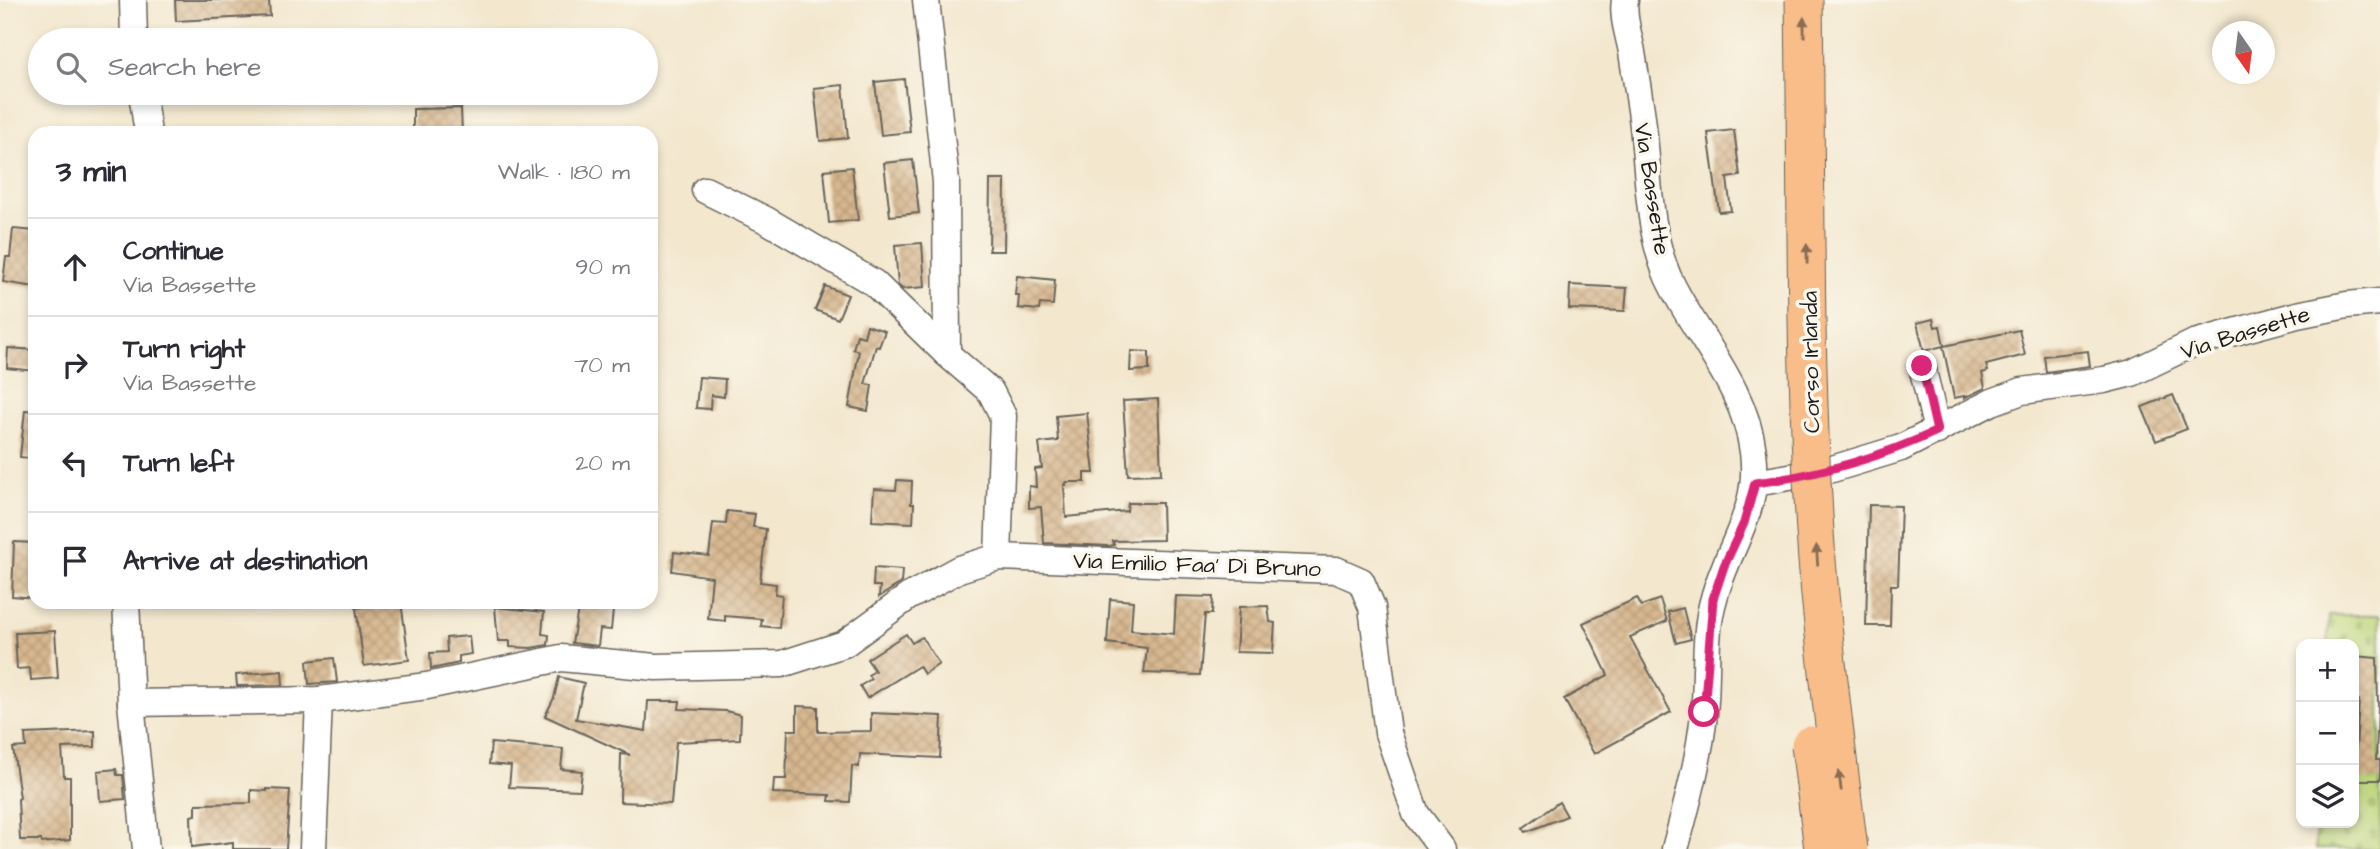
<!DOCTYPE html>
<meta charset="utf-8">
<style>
:root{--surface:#fff;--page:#f2f2f3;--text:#2b2b33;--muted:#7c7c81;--line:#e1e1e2}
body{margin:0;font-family:"Architects Daughter",sans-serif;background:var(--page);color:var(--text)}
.controls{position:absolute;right:21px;bottom:21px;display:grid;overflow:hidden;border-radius:14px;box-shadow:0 4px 10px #0003}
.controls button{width:63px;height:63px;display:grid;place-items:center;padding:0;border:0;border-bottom:2px solid var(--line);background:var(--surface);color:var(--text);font:35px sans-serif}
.compass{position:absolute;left:2212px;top:21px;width:63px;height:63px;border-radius:50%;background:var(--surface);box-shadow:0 4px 10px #0003;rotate:166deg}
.stop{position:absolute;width:21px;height:21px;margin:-16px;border:5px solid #db2777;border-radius:50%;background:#fff}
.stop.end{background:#db2777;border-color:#fff;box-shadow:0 2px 7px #0008}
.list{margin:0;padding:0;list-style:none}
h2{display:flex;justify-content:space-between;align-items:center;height:91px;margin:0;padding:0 28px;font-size:30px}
h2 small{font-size:23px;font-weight:400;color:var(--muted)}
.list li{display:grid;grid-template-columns:46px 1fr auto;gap:21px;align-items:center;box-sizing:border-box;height:98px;padding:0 28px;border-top:2px solid var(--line)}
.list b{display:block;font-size:26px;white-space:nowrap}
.list p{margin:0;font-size:23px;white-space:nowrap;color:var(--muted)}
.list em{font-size:23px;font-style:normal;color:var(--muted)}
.icon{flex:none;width:38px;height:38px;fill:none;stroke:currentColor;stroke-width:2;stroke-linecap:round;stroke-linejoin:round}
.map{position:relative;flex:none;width:2380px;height:849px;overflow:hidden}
.search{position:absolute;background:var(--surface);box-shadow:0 4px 10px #0003;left:28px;top:28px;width:630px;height:77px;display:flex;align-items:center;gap:18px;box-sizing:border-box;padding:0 24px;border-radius:38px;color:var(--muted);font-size:26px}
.panel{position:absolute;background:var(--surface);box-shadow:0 4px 10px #0003;left:28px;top:126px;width:630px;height:483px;border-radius:21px}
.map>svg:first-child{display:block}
.cemetery{fill:url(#cemetery-stones);stroke:#6d794c;stroke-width:2}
.building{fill:url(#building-cross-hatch)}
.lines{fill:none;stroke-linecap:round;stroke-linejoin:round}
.minor-casing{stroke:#67635a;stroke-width:29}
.minor{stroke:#fff;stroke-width:26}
.highway-bridge-casing{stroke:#67635a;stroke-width:39;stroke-linecap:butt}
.highway-bridge{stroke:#f8bd89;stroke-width:37}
.oneway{fill:#8a6c52}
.route{stroke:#db2777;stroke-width:9}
.labels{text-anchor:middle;stroke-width:7;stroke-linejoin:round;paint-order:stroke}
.street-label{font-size:23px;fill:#1c1c1c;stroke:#fbf7ec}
</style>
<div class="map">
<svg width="2380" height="849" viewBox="0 0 2380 849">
<defs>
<pattern id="cemetery-stones" width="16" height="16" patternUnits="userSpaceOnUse" patternTransform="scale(1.75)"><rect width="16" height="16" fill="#bed67b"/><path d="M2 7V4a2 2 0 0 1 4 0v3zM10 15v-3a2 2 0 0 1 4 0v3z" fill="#a3b76a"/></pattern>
<pattern id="building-cross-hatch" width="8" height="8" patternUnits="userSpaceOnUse" patternTransform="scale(1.75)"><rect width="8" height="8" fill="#d7b78f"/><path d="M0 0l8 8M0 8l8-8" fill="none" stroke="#b89d7b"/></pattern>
</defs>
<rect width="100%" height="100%" fill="#fbf7ec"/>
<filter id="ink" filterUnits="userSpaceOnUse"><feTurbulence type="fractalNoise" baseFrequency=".0143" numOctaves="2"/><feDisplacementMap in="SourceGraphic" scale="14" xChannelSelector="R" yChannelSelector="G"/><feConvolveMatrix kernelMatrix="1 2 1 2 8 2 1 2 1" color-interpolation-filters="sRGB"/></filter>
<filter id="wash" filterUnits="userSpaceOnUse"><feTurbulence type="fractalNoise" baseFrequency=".00686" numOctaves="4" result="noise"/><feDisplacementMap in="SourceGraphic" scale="28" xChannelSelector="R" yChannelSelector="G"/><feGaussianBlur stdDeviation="1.57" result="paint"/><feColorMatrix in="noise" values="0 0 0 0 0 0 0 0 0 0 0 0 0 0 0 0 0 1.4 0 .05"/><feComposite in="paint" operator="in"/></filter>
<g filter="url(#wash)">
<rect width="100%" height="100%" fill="#f3e7ce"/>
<path class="cemetery" d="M2329,615H2380V849H2316L2315,823H2354V644H2328Z"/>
<g id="blocks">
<g class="building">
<path d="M175,0H269L270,16L176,21Z"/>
<path d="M904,79L910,132L881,135L875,82Z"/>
<path d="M843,85L848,138L820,141L814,88Z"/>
<path d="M461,108L462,133H413V109Z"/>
<path d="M1734,130L1740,176L1727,178L1731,211L1719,212L1708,133Z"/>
<path d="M913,160L919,213L890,216L884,163Z"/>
<path d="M852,167L858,220L829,223L824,170Z"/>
<path d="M990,180H1005L1004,251H989Z"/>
<path d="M13,229L35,231V287L3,282L6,257H10Z"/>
<path d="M922,243L925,287L902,289L898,285L895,245Z"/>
<path d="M1017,276L1055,280L1053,305L1040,304L1039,310L1018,308L1019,295H1015Z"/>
<path d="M1570,285L1627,288L1625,311L1569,309Z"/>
<path d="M825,286L848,295L838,319L815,310Z"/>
<path d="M1933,319L1935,327L1940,326L1944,346L2019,330L2025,355L1986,365L1988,371L1982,373L1985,388L1964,398V396L1954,398L1943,346L1924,351L1917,323Z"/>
<path d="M867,325L885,331L879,347L876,346L865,384L872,385L868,411L849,407L859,351L853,349L857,335L864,337Z"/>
<path d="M8,348L35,350V371L7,368Z"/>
<path d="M1131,351L1149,352V370L1130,371Z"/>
<path d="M2088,351L2090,366L2046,372L2044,356Z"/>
<path d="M699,377L725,379L724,397L711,395L710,409L696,408Z"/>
<path d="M2173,395L2187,429L2156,441L2142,407Z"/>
<path d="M1158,399L1161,474L1128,475L1123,401Z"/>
<path d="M25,410L35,411V459L20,457Z"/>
<path d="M1087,413L1094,473H1085V482H1066V485H1064L1066,517L1127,511L1128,503H1162L1163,540L1113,541L1114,545L1109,546L1044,543L1041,507L1029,508V486L1036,487L1035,469L1042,468L1039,443L1058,441L1056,416Z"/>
<path d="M897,480L912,481L911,504H914L913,523L872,521L874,489L896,490Z"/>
<path d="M1869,505L1901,506L1898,585H1891L1890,626H1866Z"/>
<path d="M727,511L755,514L753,527L766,529L760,582L776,584L775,594L782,595L779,628L761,626L762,619L725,616V621L708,619L712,577L672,571L674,552L709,556L713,523L726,524Z"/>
<path d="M14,542L35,543V598L12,596Z"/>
<path d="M874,568L902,570L901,583L879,597L880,586H873Z"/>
<path d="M1176,596L1213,597L1212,614H1205L1200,675L1144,673L1147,648L1107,643L1110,599L1133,601L1131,630L1174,634Z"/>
<path d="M1637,598L1641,606L1660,599L1667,621L1630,637L1671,712L1594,754L1564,699L1608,675L1583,623Z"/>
<path d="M401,602L409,660L364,666L356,608Z"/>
<path d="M579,604L613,610L611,630L600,629L598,646L572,643Z"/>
<path d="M1268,606L1270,622L1275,623L1273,653L1236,652L1239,607Z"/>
<path d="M495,607L544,612L542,634L549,635L548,645L531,648L510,647V641H498Z"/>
<path d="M1683,608L1691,639L1676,643L1668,612Z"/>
<path d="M55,631L58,678L31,680L30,668L17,669L15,633Z"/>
<path d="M906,634L912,643L922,637L939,664L924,674L919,666L867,698L860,686L871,679L868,675L875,671L867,659Z"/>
<path d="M469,636L471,654L459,656V663L431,669L430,653L447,652L446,638Z"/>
<path d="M2354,656L2377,658L2378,707L2376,760H2380V780H2354L2359,700H2354Z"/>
<path d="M334,658L337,682L309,684L307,661Z"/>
<path d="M282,671L283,685L237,686L236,675Z"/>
<path d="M559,677L584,683L576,719L646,731L648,701H680L679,709L726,711L741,715L740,739L676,742L671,804L620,802L621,754L630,755L545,716L554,698Z"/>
<path d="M797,706L818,707V732L871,731V713L942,716L940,758L860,754L859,767L852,766L850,802L829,801L830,795L773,793L774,779H786L788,730H797Z"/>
<path d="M95,731V747L62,748L64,777H70V840L42,843L41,840H20L18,799L20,798L13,748L26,747L25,734Z"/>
<path d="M491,743L563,749L561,769L582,771L580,790L509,787L511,766L489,764Z"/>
<path d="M116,769L117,775H123L125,799L100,801L98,771Z"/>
<path d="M267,789L290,790L286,849H233V842L192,847L191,816L196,815V804L251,803V790L267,791Z"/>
<path d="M1559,802L1567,816L1526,832L1523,828Z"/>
</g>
</g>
</g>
<g filter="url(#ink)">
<use href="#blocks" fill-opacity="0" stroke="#67635a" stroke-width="2"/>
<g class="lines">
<defs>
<g id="minor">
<path d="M133,0L134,40"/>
<path d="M926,0L946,182L947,354"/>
<path d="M1625,0C1622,17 1629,35 1632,52C1635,71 1638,91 1641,110C1649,164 1646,226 1668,277C1695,336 1745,385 1753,452C1761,509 1728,546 1714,598C1703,635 1708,676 1704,714C1699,761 1687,804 1675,849"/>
<path d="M142,93L148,133"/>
<path d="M705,190L766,220L874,283L947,354L991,392L1003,416L998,557"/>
<path d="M1922,366L1937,431"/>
<path d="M1755,483L1829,470L1901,448L1992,402L2022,391L2104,380L2132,373L2194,343L2297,315L2347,305L2380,302"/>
<path d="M126,602L131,703L146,849"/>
<path d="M131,703L319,700L427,686L561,658L656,667L782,664L844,644L908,597L959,569L998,557L1336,570L1361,581L1372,607L1388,733L1416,814L1442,849"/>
<path d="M313,849L319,700"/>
</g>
</defs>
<use href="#minor" class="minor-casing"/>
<use href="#minor" class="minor"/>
<defs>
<g id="highway-bridge">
<path d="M1804,0C1807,186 1803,374 1817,560C1825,657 1837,753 1849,849"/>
<path d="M1810,745L1823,849"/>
</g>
</defs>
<use href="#highway-bridge" class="highway-bridge-casing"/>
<use href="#highway-bridge" class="highway-bridge"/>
</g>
<defs><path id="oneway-solid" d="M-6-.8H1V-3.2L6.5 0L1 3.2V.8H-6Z" transform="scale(1.75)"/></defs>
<g class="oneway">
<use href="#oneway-solid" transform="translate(1804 27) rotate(-91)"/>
<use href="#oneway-solid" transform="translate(1807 254) rotate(-91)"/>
<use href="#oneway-solid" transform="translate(1817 555) rotate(-94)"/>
<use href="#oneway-solid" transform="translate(1840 781) rotate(-97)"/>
</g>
</g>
<g class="lines" filter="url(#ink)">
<path class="route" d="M1704,712L1713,599L1724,566L1744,523L1755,483C1819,475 1879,458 1937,431L1922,366"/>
</g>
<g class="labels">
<g class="street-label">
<text transform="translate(1653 189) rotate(81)" y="8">Via Bassette</text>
<text transform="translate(2245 332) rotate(-17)" y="8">Via Bassette</text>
<text transform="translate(1810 362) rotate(-91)" y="8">Corso Irlanda</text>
<text transform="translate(1197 564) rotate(2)" y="8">Via Emilio Faa' Di Bruno</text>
</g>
</g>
</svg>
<div class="controls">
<button>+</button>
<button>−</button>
<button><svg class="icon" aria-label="layers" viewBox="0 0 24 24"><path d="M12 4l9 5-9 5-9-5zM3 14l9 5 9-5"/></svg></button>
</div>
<svg class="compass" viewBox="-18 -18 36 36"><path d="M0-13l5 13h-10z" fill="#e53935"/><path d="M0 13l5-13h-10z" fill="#7c7c81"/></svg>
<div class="stop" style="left:1704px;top:712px"></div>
<div class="stop end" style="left:1922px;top:366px"></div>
<div class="search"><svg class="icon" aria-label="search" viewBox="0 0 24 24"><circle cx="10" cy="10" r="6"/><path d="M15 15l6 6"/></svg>Search here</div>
<section class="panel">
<h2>3 min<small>Walk · 180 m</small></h2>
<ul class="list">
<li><svg class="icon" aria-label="ahead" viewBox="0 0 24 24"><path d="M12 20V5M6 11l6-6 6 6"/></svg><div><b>Continue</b><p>Via Bassette</p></div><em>90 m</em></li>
<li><svg class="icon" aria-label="right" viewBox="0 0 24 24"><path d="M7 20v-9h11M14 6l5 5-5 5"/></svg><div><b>Turn right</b><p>Via Bassette</p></div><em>70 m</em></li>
<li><svg class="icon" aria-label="left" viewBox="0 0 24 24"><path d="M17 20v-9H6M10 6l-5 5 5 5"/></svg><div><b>Turn left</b></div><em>20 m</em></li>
<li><svg class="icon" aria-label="arrive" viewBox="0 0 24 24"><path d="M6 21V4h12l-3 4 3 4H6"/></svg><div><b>Arrive at destination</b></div></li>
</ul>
</section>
</div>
